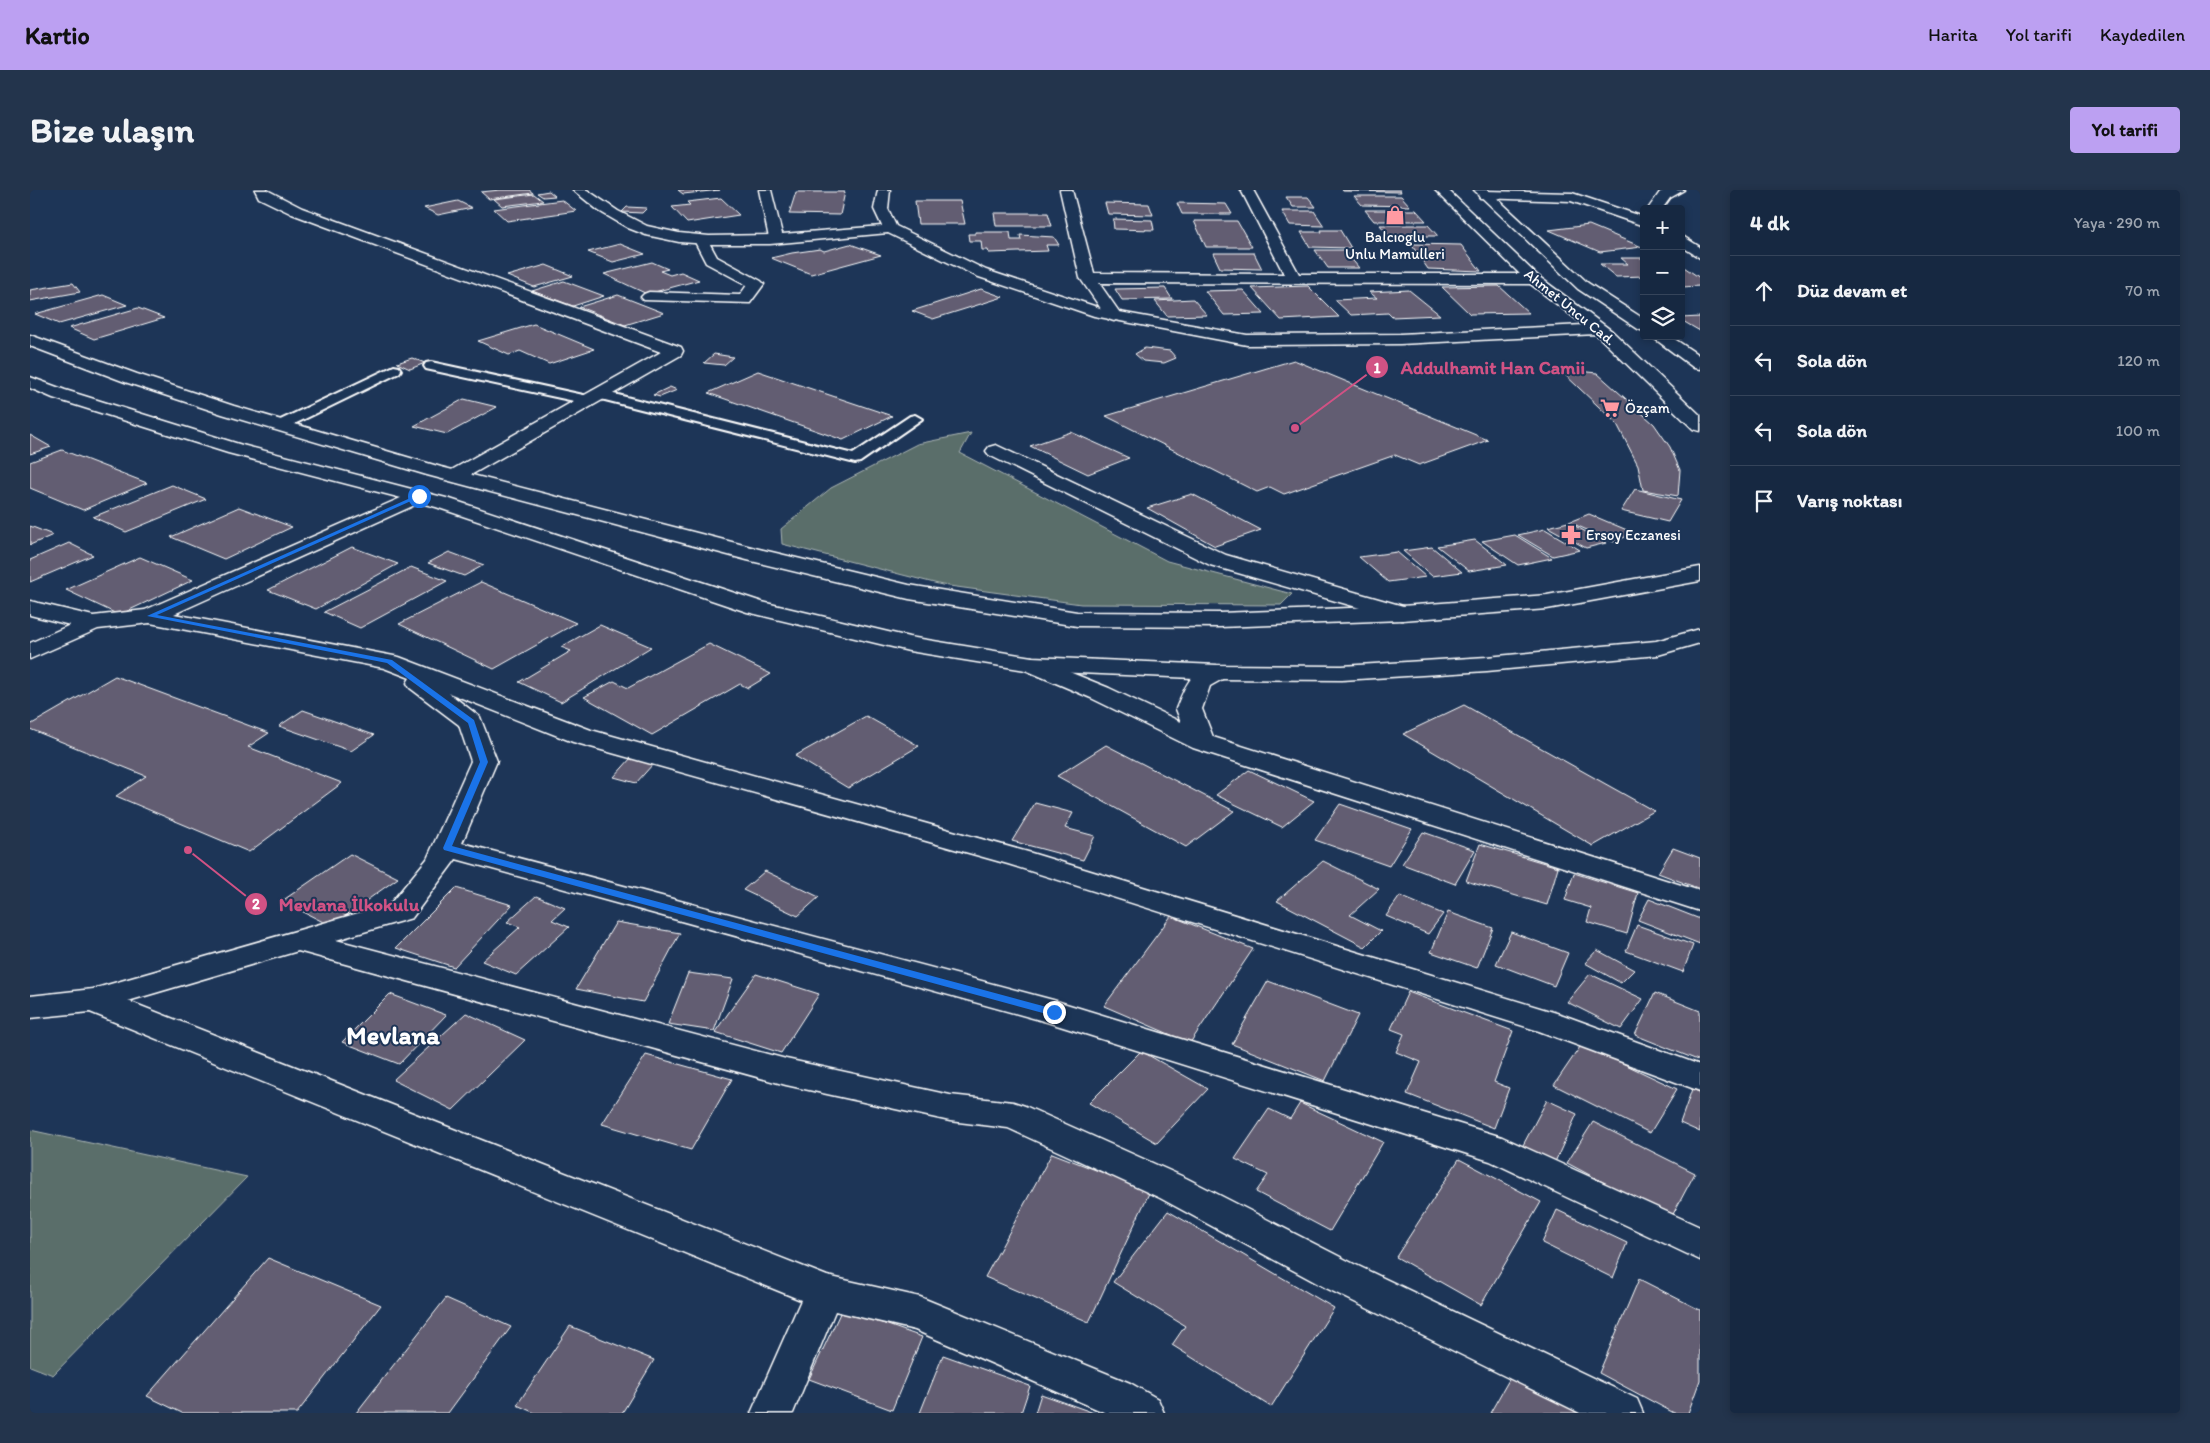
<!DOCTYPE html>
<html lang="tr">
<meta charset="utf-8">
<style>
:root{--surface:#162841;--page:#23344c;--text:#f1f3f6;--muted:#9ea6b1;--line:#35445a;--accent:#bca0f2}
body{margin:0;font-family:Itim,sans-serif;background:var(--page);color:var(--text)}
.controls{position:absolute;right:15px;top:15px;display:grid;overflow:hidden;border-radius:5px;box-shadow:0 2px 8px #0003}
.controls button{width:45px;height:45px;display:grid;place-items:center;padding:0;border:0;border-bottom:1px solid var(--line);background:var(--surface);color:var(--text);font:25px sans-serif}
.stop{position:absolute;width:15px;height:15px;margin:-11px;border:4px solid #1a73e8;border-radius:50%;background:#fff}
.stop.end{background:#1a73e8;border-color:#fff;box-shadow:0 1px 5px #0008}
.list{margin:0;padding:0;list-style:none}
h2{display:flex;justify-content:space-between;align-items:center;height:65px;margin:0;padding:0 20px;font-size:21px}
h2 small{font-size:16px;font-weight:400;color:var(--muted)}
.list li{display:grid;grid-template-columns:32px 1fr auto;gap:15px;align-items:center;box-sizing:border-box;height:70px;padding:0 20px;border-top:1px solid var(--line)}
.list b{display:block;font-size:19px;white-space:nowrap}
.list em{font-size:16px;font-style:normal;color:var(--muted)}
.icon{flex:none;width:28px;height:28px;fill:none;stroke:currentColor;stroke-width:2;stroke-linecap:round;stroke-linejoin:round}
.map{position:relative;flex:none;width:1670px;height:1223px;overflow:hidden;border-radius:5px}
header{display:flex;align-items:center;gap:30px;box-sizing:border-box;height:70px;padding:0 25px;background:var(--accent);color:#111}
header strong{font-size:24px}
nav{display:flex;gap:28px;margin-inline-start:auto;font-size:18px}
.intro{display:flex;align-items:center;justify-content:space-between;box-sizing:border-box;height:120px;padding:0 30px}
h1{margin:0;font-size:35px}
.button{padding:12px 22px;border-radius:5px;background:var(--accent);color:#111;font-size:18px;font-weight:700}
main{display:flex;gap:30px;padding:0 30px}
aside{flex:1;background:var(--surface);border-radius:5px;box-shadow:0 2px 8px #0003}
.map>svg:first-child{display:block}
.green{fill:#5a6e6a;stroke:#acb6b4}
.building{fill:#625d72;stroke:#fff}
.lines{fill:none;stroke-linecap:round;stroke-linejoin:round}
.lane-casing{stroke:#fff;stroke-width:4}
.street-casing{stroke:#fff;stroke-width:3}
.secondary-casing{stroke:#fff;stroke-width:3}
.lane{fill:#1d3557;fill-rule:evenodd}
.street{fill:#1d3557;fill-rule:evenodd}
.secondary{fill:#1d3557;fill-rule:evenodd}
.route{fill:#1a73e8}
.labels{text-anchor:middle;stroke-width:4;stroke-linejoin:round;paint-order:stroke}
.far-poi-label{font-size:15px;fill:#fff;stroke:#1d3557;text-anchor:start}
.far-street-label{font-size:15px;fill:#fff;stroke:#1d3557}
.near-district-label{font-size:26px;font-weight:bold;fill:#fff;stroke:#1d3557}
.leader{fill:none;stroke:#d15284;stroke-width:2}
.callout-dot{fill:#d15284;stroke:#1d3557;stroke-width:2}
.mark-label{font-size:15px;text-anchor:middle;font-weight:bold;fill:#fff}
.callout-label{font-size:19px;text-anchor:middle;font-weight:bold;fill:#d15284;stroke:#1d3557;stroke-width:4;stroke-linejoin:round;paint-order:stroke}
</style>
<header>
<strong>Kartio</strong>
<nav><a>Harita</a><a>Yol tarifi</a><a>Kaydedilen</a></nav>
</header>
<div class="intro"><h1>Bize ulaşın</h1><a class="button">Yol tarifi</a></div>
<main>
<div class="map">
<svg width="1670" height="1223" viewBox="0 0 1670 1223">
<rect width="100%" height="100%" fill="#1d3557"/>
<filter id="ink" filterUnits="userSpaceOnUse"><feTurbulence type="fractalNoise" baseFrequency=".02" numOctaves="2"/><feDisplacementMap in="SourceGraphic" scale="10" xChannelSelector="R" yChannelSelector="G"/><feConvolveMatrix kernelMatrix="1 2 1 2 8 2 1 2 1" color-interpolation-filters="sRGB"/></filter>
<g filter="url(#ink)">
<g class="green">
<path d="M941,243L930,263L1137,371L1262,404L1251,415L1051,414L912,395L752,354L751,339L801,298L887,254Z"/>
<path d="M0,940L217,987L23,1185L0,1176Z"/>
</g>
<g class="building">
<path d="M470,0H499L503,3L459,9L451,2Z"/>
<path d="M648,0H690L653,4Z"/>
<path d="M1312,0H1370L1371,2L1313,1Z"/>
<path d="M519,1L525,6L513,7L507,3Z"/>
<path d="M766,2H815L810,25L759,24Z"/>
<path d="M504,4L513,11L472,16L464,9Z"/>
<path d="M1324,6H1371L1380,16L1332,15Z"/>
<path d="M1256,7H1278L1286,17H1263Z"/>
<path d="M691,8L709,25L657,33L642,17L660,15L657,12Z"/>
<path d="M532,10L546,21L477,31L464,19Z"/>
<path d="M428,11L442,18L408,25L394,18Z"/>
<path d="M885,11H930L935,34H888Z"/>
<path d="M1075,13L1119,14L1123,25L1078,24Z"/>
<path d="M1147,13L1196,14L1202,24H1152Z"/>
<path d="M597,17L617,18L612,23L592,22Z"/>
<path d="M1335,20H1386L1396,31H1344Z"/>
<path d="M1252,21H1284L1294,36L1260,35Z"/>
<path d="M964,23H1018L1022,36H966Z"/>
<path d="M1083,29L1122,30L1124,40L1084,39Z"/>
<path d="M1164,31H1207L1222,57H1176Z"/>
<path d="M1350,35H1398L1408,46H1359Z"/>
<path d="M1559,35L1612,57L1570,62L1519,40Z"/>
<path d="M1291,40H1310L1321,58L1280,57L1271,42H1292Z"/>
<path d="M945,42H980L981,50H991L990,45L1024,47L1029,55H1016L1018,61L959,63L958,60H952L951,51H939L938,44H945Z"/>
<path d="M590,54L615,64L583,72L558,62Z"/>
<path d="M820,54L851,65L781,84L741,68L762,63L790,59L794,61Z"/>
<path d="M1381,54L1431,55L1451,81L1398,79Z"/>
<path d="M1285,60H1314L1329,78H1298Z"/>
<path d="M1183,63H1224L1232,79L1190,78Z"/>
<path d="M1591,68H1614V86L1586,87L1570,74H1598Z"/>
<path d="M622,72L638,79L630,81L640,85L651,82L669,90L617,104L574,84Z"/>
<path d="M516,75L543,86L504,97L477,86Z"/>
<path d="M1651,75L1670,88V96L1651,97Z"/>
<path d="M534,91L574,106L543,116L502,101Z"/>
<path d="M43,93L50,102L0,111V100Z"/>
<path d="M1278,96L1309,127L1251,130L1222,98Z"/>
<path d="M1469,96L1499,123L1440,124L1412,97Z"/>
<path d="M1135,98L1142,109L1092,110L1085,99Z"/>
<path d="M951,99L973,107L903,129L882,121Z"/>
<path d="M1213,100L1234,124L1194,125L1175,101Z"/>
<path d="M1379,100L1410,125L1362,127L1358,123L1321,125L1305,110L1347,108L1339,102Z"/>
<path d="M73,105L97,115L29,134L5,124Z"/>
<path d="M588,105L634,123L595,135L549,117Z"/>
<path d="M1163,109L1177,125L1137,126L1125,111Z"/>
<path d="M108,118L134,128L64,149L39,138Z"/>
<path d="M1670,127V141L1651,130V128Z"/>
<path d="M504,134L564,159L519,174L490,161L479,165L448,151Z"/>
<path d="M1115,158L1140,161L1146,168L1134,173L1113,171L1105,164Z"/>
<path d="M684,164L703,167L694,175L674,173Z"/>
<path d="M382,168L395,173L380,179L367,173Z"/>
<path d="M1264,170L1458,250L1389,275L1365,265L1254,304L1240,297L1227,302L1076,226Z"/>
<path d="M1529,179L1567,183L1624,234L1640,257L1650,280L1648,306L1613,300L1608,275L1587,234Z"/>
<path d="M728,181L862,226L813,250L678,203Z"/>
<path d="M640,197L647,200L630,207L623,205Z"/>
<path d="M434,209L467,217L417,244L384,236Z"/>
<path d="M1041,242L1099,268L1058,284L1000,256Z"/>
<path d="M0,245L21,257L0,264Z"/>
<path d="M32,260L117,293L53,320L0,298V272Z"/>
<path d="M142,295L176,309L96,342L63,327Z"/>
<path d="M1605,299L1651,310L1638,332L1591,321Z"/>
<path d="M1162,304L1231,340L1185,356L1117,318Z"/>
<path d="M209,317L262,337L194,369L141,347Z"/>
<path d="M1559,324L1604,343L1584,352L1539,332Z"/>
<path d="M1538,332L1576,353L1556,358L1518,337Z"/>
<path d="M0,336L23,345L0,355Z"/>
<path d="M1515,339L1550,360L1523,366L1488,345Z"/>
<path d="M1485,345L1522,368L1488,375L1452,351Z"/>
<path d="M1445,350L1477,375L1439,381L1407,356Z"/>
<path d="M39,353L63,365L0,392V370Z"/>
<path d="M322,357L368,374L286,419L238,400Z"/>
<path d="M1402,357L1432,382L1402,386L1373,361Z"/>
<path d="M419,362L454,375L434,386L398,373Z"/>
<path d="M1367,362L1396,387L1358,392L1329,367Z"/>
<path d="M110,367L163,390L89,425L36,400Z"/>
<path d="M381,377L417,391L330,438L294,422Z"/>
<path d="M451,392L546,433L464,479L369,434Z"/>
<path d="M570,435L621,457L531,512L489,492L541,461L531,457Z"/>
<path d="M679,454L741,484L718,498L710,494L622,545L554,507L584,491L598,498Z"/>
<path d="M85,486L239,543L218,557L312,593L219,662L86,606L116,586L0,539V535Z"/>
<path d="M1434,515L1624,621L1563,656L1373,544Z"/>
<path d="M273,520L344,545L321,561L249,536Z"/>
<path d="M836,526L889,556L818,598L765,566Z"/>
<path d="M1076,555L1204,621L1156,657L1027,586Z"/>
<path d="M601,568L623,574L606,593L584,587Z"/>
<path d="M1219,580L1284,611L1252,637L1186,605Z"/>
<path d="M1005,613L1043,623L1035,638L1065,646L1053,670L982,651Z"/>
<path d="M1310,614L1382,639L1359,676L1285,650Z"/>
<path d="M1393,642L1445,660L1425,694L1372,674Z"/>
<path d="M1450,654L1528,677L1517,715L1436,691Z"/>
<path d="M1643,658L1670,668V699L1628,683Z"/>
<path d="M320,664L368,688L301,736L252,711Z"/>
<path d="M1293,671L1349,699L1320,725L1351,741L1335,757L1247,711Z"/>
<path d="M735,681L789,707L768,726L713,700Z"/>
<path d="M1544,683L1608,703L1597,744L1557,732L1561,718L1535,710Z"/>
<path d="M426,698L482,715L424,777L366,758Z"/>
<path d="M506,706L535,718L522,730L539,737L486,785L452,771L490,737L477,732Z"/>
<path d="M1370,706L1413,724L1398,744L1356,726Z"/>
<path d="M1619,709L1670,729V754L1608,730Z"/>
<path d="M1418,722L1463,738L1447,778L1401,762Z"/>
<path d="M1141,726L1223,759L1160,853L1074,816Z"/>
<path d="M586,732L650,743L613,812L546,799Z"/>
<path d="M1607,735L1663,755L1653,782L1596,761Z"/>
<path d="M1481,742L1538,763L1524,796L1466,774Z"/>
<path d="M1567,760L1604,780L1591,793L1555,773Z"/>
<path d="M658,783L703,789L684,841L638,834Z"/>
<path d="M726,784L789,804L751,863L685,842Z"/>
<path d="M1560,784L1613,809L1591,839L1537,812Z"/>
<path d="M1238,791L1328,825L1295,891L1202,854Z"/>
<path d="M1378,802L1483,841L1464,892L1479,898L1464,938L1377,904L1391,872L1366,862L1374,844L1361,839Z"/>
<path d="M1625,803L1670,821V871L1605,845Z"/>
<path d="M360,804L416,825L369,874L312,852Z"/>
<path d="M436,823L495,850L423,920L363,890Z"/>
<path d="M1552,854L1647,899L1620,943L1524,895Z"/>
<path d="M1111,861L1178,899L1127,953L1059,913Z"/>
<path d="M616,865L702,889L661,960L572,934Z"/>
<path d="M1662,899L1670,902V942L1650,933Z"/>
<path d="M1517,910L1547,924L1525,972L1492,957Z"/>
<path d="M1270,913L1353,952L1300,1041L1226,1002L1238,985L1205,969L1239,919L1260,929Z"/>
<path d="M1563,932L1665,983L1641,1028L1537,973Z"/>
<path d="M1022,963L1120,1001L1059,1132L955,1087Z"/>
<path d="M1429,969L1511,1012L1451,1115L1366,1067Z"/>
<path d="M1527,1020L1597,1053L1583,1088L1512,1053Z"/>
<path d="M1138,1021L1304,1118L1241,1217L1142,1155L1155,1136L1083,1092Z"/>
<path d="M238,1068L351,1115L267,1223H152L117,1206Z"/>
<path d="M1609,1089L1670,1120V1190L1658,1223H1644L1569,1183Z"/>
<path d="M416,1108L481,1137L418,1223H326Z"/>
<path d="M812,1119L892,1147L862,1220L779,1189Z"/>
<path d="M540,1136L624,1170L592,1223H505L487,1215Z"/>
<path d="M913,1165L1000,1196L991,1223H890Z"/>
<path d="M1484,1181L1553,1223H1460Z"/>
<path d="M1011,1204L1064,1223H1005Z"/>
</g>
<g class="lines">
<defs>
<g id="lane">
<path d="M401,172L558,206L565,210L558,214L396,179L394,176L396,173Z"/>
<path d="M364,176L369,177L371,180L369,183L254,239H244L242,236L244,233Z"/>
<path d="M568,200L823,264L880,226L885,225L892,229L830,272L825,273L563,207L561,204L563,201Z"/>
</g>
<g id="street">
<path d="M225,0H237L272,18L651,157L653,161L651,165L432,290H418L415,286L418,282L631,162L262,24L229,8Z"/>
<path d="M729,0H741L753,48L751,51H741L739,48Z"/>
<path d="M1030,0H1042L1064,83L1254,84L1211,0H1223L1269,84H1503L1511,89L1503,94L1069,93L1092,126L1084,131L1078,129L1050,88Z"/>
<path d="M1636,0H1654L1640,8L1632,19H1618L1630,2Z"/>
<path d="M1455,1L1542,3L1614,27V36L1541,11L1450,8L1448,5L1450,2Z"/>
<path d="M1651,45L1670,57V68L1651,56Z"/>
<path d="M671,46L676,47L687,67L731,91L734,94L720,113L614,110L611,107L614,104L619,102L710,105L717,95L676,73L664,50Z"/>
<path d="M966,255L1196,365L1380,418L1384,423L1380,428L1372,430L1180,375L959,265L956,261L959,257Z"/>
<path d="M389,300L396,302L399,306L396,310L144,424L369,467L561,540L998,662L1533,825L1670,875V901L1509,841L978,674L543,552L419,503L450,527L467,571L432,653L1023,810L1472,947L1670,1037V1070L1460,971L1017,832L426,669L382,728L306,750L756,869L920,905L983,912L995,916L1156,988L1324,1074L1607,1209L1613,1223H1550L1296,1098L1130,1008L978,938L920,931L756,895L268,761L98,811L797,1086L890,1107L1100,1193L1128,1209L1134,1223H1076L885,1140L805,1121L763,1223H721L771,1110L60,822L0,828V806L63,799L360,714L397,669L441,571L429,535L380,498L377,493L380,488L354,478L120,433L68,439L0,469V453L40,435L0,425V411L63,426L115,420Z"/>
<path d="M1002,467L1079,498L1151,532L1146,519C1155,496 1165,469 1196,477L1199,482L1196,487L1180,496L1172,519L1183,547L1670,701V721L1163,558L1061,508L993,479L990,474L993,469Z"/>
</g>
<g id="secondary">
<path d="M543,0H557L588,21L617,36L649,43L679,46L740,45L852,36L844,19L848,0H860L858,19L866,36L956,80L1073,119L1217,145L1370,144L1554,135L1498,92L1405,0H1418L1508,86L1582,141L1670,225V241L1663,239L1566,144L1370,154L1217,155L1064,126L946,86L858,43L740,54H679L649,52L616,45L598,38L569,21Z"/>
<path d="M1444,0H1458L1558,93L1614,129V141L1608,139L1548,99Z"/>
<path d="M0,145L107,184L204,216L411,277L729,359L879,395L1047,422L1190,423L1372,416L1517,405L1670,377V391L1517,419L1372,430L1190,437L1047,436L879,409L717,370L397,285L192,224L95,192L0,156Z"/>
<path d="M1621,146H1640L1670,166V179L1664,178Z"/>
<path d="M0,187L35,200L212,255L420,309L732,412L879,447L1002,467L1187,475L1312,476L1457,467L1626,451L1670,439V453L1628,465L1457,481L1312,490L1187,489L1002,481L879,461L717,422L406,317L198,263L23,208L0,198Z"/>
</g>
</defs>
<use href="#lane" class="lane-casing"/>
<use href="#street" class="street-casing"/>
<use href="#secondary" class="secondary-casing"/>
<use href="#lane" class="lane"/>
<use href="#street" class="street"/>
<use href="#secondary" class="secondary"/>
</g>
</g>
<path class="route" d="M387,305L392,306L127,425L362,470L444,530L458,572L422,656L1024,819L1027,820V825L1024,826L414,660L413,658L450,572L438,533L357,473L117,426Z"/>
<defs>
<symbol id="shop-bare" viewBox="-9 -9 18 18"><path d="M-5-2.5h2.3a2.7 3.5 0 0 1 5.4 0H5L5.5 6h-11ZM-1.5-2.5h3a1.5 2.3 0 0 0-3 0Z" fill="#ff9aa2" stroke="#1d3557" stroke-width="2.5" paint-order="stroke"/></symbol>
<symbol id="supermarket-bare" viewBox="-9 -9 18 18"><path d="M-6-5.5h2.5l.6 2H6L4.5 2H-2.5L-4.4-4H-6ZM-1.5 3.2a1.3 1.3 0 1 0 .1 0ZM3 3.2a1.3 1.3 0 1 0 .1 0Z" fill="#ff9aa2" stroke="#1d3557" stroke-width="2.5" paint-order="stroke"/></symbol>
<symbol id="pharmacy-bare" viewBox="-9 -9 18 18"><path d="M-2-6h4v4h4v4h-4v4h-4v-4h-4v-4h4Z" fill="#ff9aa2" stroke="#1d3557" stroke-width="2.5" paint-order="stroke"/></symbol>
</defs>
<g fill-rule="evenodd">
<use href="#shop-bare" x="1351" y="11" width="28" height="28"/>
<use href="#supermarket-bare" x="1566" y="204" width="28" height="28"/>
<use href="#pharmacy-bare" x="1527" y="331" width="28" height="28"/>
</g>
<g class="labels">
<g class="far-poi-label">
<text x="1365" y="52" text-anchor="middle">Balcıoglu<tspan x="1365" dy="17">Unlu Mamulleri</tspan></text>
<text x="1595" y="223">Özçam</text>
<text x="1556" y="350">Ersoy Eczanesi</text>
</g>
<g class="far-street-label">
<text transform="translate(1540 117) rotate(39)" y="5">Ahmet Uncu Cad.</text>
</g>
<g class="near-district-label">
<text x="363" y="854">Mevlana</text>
</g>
</g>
<path class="leader" d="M1265 238L1347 177M158 660L226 714"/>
<g class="callout-dot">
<circle cx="1265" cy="238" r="5"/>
<circle cx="158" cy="660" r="5"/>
<circle cx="1347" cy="177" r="12"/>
<circle cx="226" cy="714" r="12"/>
</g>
<g class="mark-label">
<text x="1347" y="183">1</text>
<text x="226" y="719">2</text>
</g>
<g class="callout-label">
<text x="1463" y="184">Addulhamit Han Camii</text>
<text x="319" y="721">Mevlana İlkokulu</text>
</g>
</svg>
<div class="controls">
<button>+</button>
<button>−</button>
<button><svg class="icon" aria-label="layers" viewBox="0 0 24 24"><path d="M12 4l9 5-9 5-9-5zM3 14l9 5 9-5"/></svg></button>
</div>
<div class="stop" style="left:389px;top:306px"></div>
<div class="stop end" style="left:1024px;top:822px"></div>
</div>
<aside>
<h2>4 dk<small>Yaya · 290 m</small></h2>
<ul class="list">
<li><svg class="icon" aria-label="ahead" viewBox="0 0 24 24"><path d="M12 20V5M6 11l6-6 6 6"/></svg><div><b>Düz devam et</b></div><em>70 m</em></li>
<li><svg class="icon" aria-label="left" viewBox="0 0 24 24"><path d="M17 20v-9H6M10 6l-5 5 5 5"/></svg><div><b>Sola dön</b></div><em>120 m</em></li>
<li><svg class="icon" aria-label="left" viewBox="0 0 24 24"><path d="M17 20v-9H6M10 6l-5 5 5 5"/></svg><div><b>Sola dön</b></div><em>100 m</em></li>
<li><svg class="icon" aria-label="arrive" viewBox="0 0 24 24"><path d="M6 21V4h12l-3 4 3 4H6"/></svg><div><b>Varış noktası</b></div></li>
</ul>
</aside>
</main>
